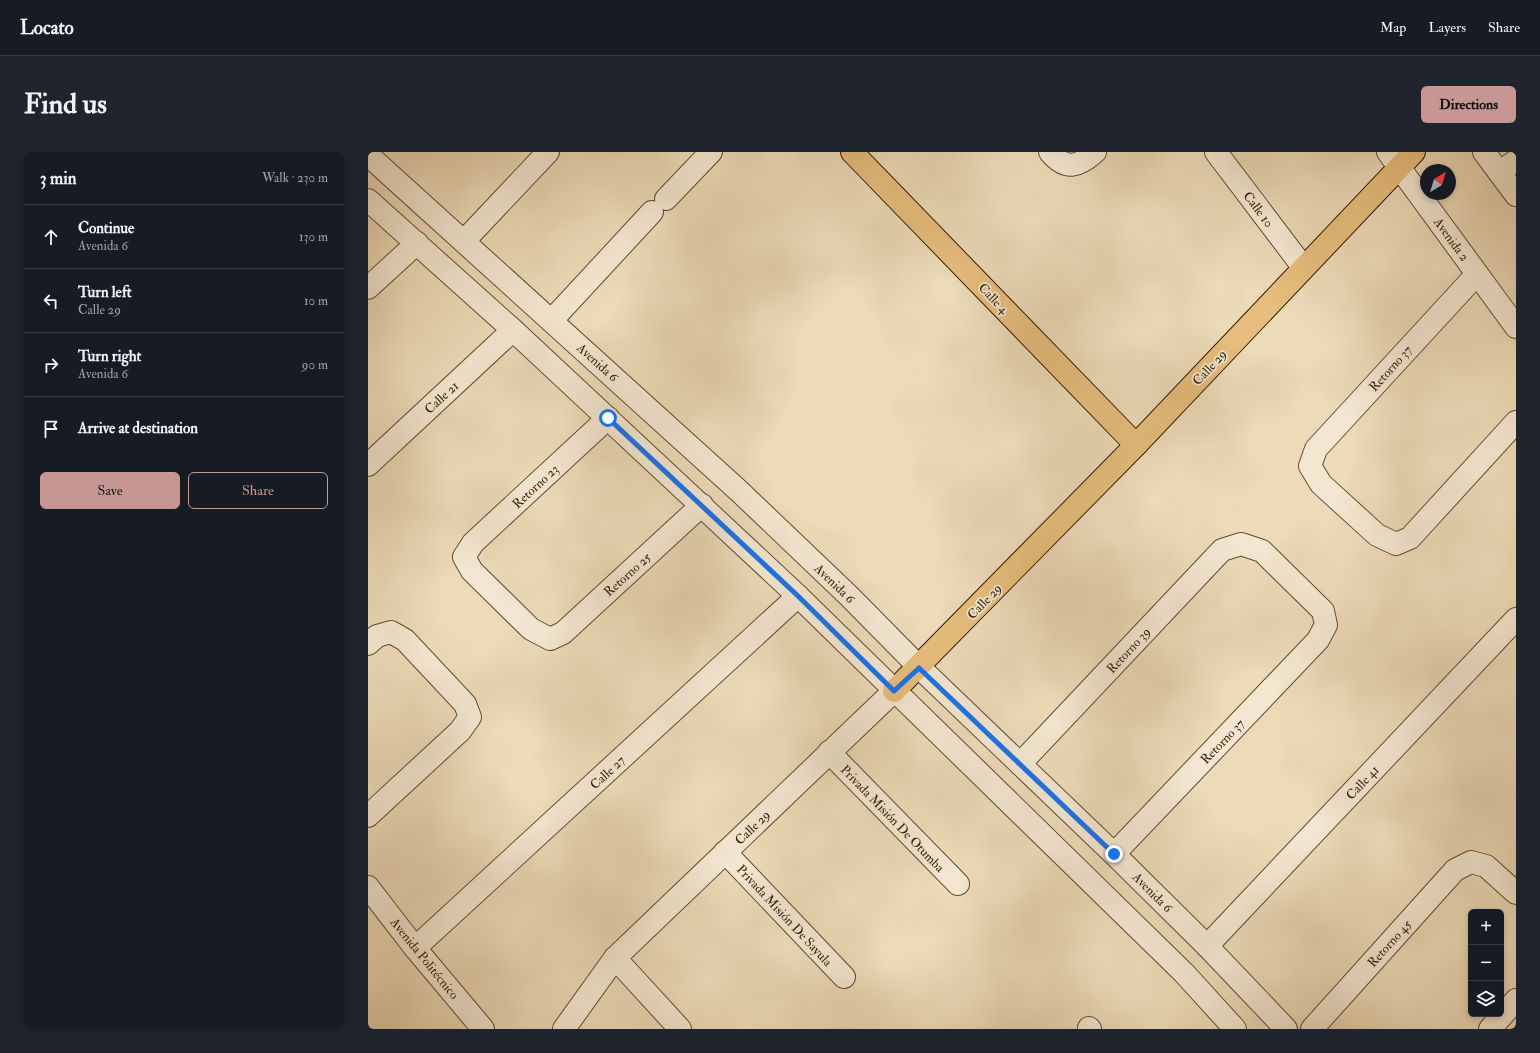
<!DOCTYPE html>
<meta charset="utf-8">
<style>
:root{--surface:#171b24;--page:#20242c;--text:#f1f3f6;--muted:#9ea1a6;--line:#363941;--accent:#c59692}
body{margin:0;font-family:"IM FELL Double Pica",serif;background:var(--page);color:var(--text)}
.controls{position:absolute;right:12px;bottom:12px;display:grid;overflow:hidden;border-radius:6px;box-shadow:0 2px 6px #0003}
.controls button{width:36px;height:36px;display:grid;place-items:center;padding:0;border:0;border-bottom:1px solid var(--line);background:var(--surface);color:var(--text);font:20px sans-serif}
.compass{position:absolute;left:1052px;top:12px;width:36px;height:36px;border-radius:50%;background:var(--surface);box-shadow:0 2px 6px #0003;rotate:38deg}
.stop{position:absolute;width:12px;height:12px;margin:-9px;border:3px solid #1a73e8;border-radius:50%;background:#fff}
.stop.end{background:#1a73e8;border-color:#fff;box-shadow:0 1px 4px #0008}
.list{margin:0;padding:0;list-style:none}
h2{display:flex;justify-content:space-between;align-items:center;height:52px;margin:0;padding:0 16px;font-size:17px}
h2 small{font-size:13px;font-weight:400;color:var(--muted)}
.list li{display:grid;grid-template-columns:26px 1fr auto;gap:12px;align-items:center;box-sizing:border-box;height:64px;padding:0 16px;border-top:1px solid var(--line)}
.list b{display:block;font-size:15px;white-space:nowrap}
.list p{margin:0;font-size:13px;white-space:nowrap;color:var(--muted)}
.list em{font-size:13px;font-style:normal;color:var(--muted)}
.actions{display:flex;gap:8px;padding:12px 16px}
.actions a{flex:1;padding:9px 0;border:1px solid var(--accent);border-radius:6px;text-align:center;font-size:14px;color:var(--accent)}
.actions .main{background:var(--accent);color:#111}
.icon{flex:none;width:22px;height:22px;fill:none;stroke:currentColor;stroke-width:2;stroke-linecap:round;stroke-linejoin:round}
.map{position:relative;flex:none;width:1148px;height:877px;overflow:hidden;border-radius:6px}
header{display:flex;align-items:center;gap:24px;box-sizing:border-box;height:56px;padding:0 20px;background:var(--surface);border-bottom:1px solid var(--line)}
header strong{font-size:19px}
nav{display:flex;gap:22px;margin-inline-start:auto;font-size:14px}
.intro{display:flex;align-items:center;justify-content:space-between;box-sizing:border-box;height:96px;padding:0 24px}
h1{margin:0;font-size:28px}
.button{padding:10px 18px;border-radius:6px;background:var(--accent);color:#111;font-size:14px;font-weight:700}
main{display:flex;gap:24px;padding:0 24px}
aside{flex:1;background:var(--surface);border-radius:6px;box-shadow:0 2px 6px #0003}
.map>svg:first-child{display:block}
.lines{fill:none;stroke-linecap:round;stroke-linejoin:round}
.minor-casing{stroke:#614c2e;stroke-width:24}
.major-casing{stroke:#331c00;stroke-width:24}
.minor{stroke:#f3e7d1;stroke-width:22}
.major{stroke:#e6bd7c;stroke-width:22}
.route{stroke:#1a73e8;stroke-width:5}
.labels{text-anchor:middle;stroke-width:3.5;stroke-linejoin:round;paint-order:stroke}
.street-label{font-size:13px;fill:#331c00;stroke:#f3e7d1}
</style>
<header>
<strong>Locato</strong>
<nav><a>Map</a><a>Layers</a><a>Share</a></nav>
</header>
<div class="intro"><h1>Find us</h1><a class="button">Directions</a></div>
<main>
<aside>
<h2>3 min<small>Walk · 230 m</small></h2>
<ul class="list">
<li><svg class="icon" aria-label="ahead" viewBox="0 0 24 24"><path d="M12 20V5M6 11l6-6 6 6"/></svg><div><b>Continue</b><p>Avenida 6</p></div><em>130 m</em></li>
<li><svg class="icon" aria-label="left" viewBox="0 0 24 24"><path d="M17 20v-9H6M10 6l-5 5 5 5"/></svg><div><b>Turn left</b><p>Calle 29</p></div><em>10 m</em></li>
<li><svg class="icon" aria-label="right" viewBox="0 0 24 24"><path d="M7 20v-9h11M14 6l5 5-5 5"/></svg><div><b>Turn right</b><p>Avenida 6</p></div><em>90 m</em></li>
<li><svg class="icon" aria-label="arrive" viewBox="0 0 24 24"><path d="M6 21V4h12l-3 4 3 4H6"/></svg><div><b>Arrive at destination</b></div></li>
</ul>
<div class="actions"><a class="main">Save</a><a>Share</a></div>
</aside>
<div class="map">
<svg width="1148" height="877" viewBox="0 0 1148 877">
<rect width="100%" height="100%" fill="#ecdab8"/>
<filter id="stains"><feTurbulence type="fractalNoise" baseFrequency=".005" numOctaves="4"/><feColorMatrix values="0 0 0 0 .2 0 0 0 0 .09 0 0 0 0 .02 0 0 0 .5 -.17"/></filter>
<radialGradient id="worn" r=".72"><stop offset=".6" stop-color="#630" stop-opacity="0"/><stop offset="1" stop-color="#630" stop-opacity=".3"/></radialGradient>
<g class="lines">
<defs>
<g id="minor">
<path d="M682,0C698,19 710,15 727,0"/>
<path d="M848,0L935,115"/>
<path d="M1020,0L1148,175"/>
<path d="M1116,0L1148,43"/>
<path d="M0,3L371,339L481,444L551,515L746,702L839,794L918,877"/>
<path d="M1131,20L1148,9"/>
<path d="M298,47L343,0"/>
<path d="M0,48L145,178L430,444L816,821L867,877"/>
<path d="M96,89L180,0"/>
<path d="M1109,122L948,297L942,314L953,332L1009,383L1028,392L1042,386L1148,270"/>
<path d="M0,136L49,91"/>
<path d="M184,168L284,60"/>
<path d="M240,266L105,391L96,405L104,419L163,477L182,487L195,481L334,353"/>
<path d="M0,313L145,178"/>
<path d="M0,492L9,484L23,480L37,488L97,552L102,565L92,579L0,664"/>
<path d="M461,600L590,732"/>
<path d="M652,612L854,398L873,392L894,399L955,459L958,473L950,488L746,702"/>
<path d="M357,700L476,825"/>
<path d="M0,735L47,796L115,877"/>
<path d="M839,794L1148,467"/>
<path d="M47,796L430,444"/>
<path d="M247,806L312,877"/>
<path d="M721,876L722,877"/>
<path d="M196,877L247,806L526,539"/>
<path d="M944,877L1087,718L1103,710L1118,714L1148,741"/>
<path d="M1122,877L1148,848"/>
</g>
<g id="major">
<path d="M484,0L768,293"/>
<path d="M526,539L768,293L1046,0"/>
</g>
</defs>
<use href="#minor" class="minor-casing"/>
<use href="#major" class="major-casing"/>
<use href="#minor" class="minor"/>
<use href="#major" class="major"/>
</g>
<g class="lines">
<path class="route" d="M240,266L430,444L526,539L551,516L746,702"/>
</g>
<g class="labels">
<g class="street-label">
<text transform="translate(891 57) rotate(53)" y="5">Calle 10</text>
<text transform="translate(1084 87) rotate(54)" y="5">Avenida 2</text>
<text transform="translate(626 146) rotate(46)" y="5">Calle 4</text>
<text transform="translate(230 210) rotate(42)" y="5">Avenida 6</text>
<text transform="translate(841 215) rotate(-47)" y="5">Calle 29</text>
<text transform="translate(1022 216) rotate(-48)" y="5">Retorno 37</text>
<text transform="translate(73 245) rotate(-43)" y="5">Calle 21</text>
<text transform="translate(167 334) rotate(-43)" y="5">Retorno 23</text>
<text transform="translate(259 422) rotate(-42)" y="5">Retorno 25</text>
<text transform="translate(467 431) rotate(44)" y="5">Avenida 6</text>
<text transform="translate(616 449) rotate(-46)" y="5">Calle 29</text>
<text transform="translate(760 498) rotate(-47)" y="5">Retorno 39</text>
<text transform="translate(854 589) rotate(-46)" y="5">Retorno 37</text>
<text transform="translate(239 620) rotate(-43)" y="5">Calle 27</text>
<text transform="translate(994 630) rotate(-47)" y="5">Calle 41</text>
<text transform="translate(525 666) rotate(46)" y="5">Privada Misión De Otumba</text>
<text transform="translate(384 675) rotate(-44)" y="5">Calle 29</text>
<text transform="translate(785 740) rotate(45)" y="5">Avenida 6</text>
<text transform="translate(417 763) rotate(47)" y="5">Privada Misión De Sayula</text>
<text transform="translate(1021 791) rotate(-48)" y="5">Retorno 45</text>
<text transform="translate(57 806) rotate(51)" y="5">Avenida Politécnico</text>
</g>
</g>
<rect width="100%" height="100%" filter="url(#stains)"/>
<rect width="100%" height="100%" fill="url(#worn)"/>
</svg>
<div class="controls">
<button>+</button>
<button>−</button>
<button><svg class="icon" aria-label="layers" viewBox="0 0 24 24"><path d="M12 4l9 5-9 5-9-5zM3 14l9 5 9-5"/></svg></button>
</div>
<svg class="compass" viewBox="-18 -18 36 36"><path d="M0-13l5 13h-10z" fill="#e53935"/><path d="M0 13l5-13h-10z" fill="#9ea1a6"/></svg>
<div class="stop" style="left:240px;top:266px"></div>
<div class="stop end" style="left:746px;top:702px"></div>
</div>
</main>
